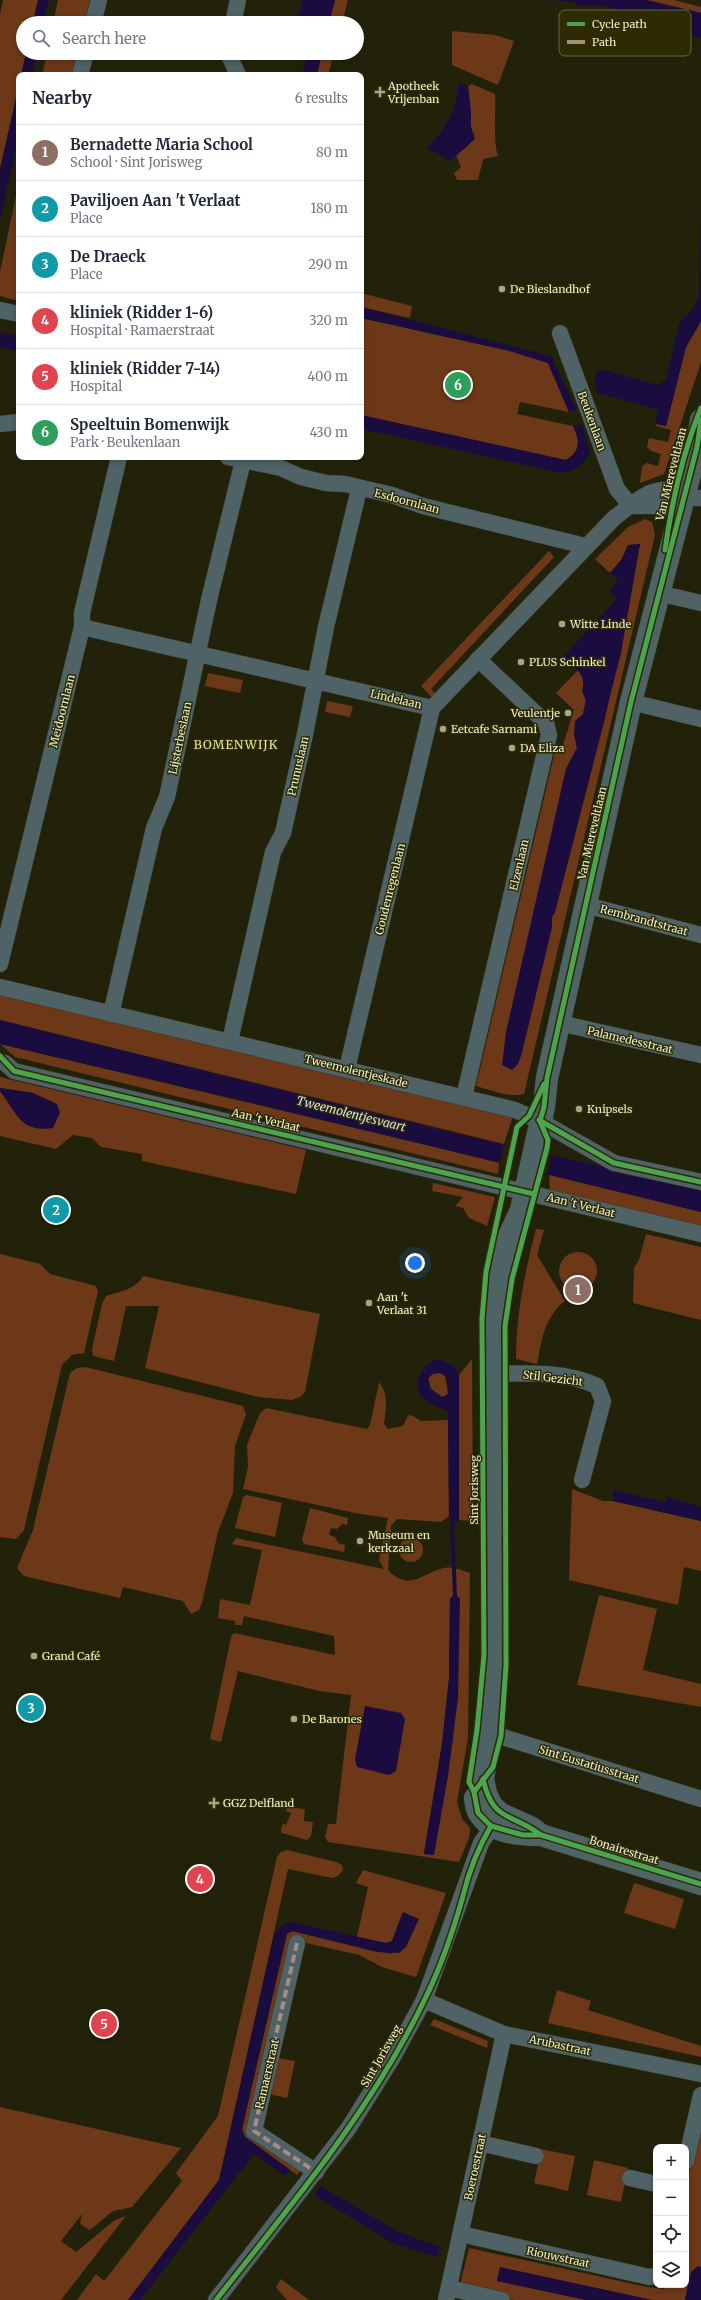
<!DOCTYPE html>
<meta charset="utf-8">
<style>
:root{--surface:#fff;--page:#f6f6f7;--text:#1f2937;--muted:#747a83;--line:#e0e1e3;--accent:#db2777}
body{margin:0;font-family:Merriweather,serif;background:var(--page);color:var(--text)}
.controls{position:absolute;right:12px;bottom:12px;display:grid;overflow:hidden;border-radius:8px;box-shadow:0 2px 6px #0003}
.controls button{width:36px;height:36px;display:grid;place-items:center;padding:0;border:0;border-bottom:1px solid var(--line);background:var(--surface);color:var(--text);font:20px sans-serif}
.you{position:absolute;left:415px;top:1263px;width:14px;height:14px;margin:-10px;border:3px solid #fff;border-radius:50%;background:#1a73e8;box-shadow:0 0 0 6px #1a73e833}
.badge{display:grid;place-items:center;width:26px;height:26px;border-radius:50%;background:var(--accent);color:#fff;font-size:13px;font-weight:700}
.pin{position:absolute;translate:-50% -50%;border:2px solid #fff;box-shadow:0 1px 4px #0006}
.list{margin:0;padding:0;list-style:none}
h2{display:flex;justify-content:space-between;align-items:center;height:52px;margin:0;padding:0 16px;font-size:17px}
h2 small{font-size:13px;font-weight:400;color:var(--muted)}
.list li{display:grid;grid-template-columns:26px 1fr auto;gap:12px;align-items:center;box-sizing:border-box;height:56px;padding:0 16px;border-top:1px solid var(--line)}
.list b{display:block;font-size:15px;white-space:nowrap}
.list p{margin:0;font-size:13px;white-space:nowrap;color:var(--muted)}
.list em{font-size:13px;font-style:normal;color:var(--muted)}
.icon{flex:none;width:22px;height:22px;fill:none;stroke:currentColor;stroke-width:2;stroke-linecap:round;stroke-linejoin:round}
.map{position:relative;flex:none;width:701px;height:2300px;overflow:hidden}
.search{position:absolute;background:var(--surface);box-shadow:0 2px 6px #0003;left:16px;top:16px;width:348px;height:44px;display:flex;align-items:center;gap:10px;box-sizing:border-box;padding:0 14px;border-radius:22px;color:var(--muted);font-size:15px}
.panel{position:absolute;background:var(--surface);box-shadow:0 2px 6px #0003;left:16px;top:72px;width:348px;height:388px;border-radius:8px}
.map>svg:first-child{display:block}
.green{fill:#6c3818;fill-rule:evenodd}
.water{fill:#1b0c3f;fill-rule:evenodd}
.pier{fill:#22220b}
.lines{fill:none;stroke-linecap:round;stroke-linejoin:round}
.stream{stroke:#1b0c3f;stroke-width:4}
.street-casing{stroke:#3d3d28;stroke-width:17}
.secondary-casing{stroke:#3d3d28;stroke-width:23}
.street{stroke:#4f6266;stroke-width:16}
.secondary{stroke:#4d6364;stroke-width:22}
.quiet{stroke:#a88b81;stroke-width:4;stroke-dasharray:8 4;stroke-linecap:butt}
.cycleway-casing{stroke:#2c2b01;stroke-width:8}
.cycleway{stroke:#4ca352;stroke-width:5}
.poi-dot{fill:#a5a68c;stroke:#2c2b01;stroke-width:1.5}
.labels{text-anchor:middle;stroke-width:3;stroke-linejoin:round;paint-order:stroke}
.poi-label{font-size:11px;fill:#ecedd1;stroke:#2c2b01;text-anchor:start}
.street-label{font-size:11px;fill:#ecedd1;stroke:#2c2b01}
.neighbourhood-label{font-size:12px;letter-spacing:1px;fill:#e1e1a8;stroke:#2c2b01}
.water-label{font-size:12px;font-style:italic;fill:#dddbf8;stroke:#2c2b01}
.key{fill:#2c2b01;stroke:#66653f;stroke-width:1}
.key-label{font-size:11px;fill:#ecedd1}
</style>
<div class="map">
<svg width="701" height="2300" viewBox="0 0 701 2300">
<rect width="100%" height="100%" fill="#22220b"/>
<g class="green">
<path d="M3,0H38L33,23H23V53H26L21,75H19V85L0,169V15Z"/>
<path d="M58,0H90L85,23H53Z"/>
<path d="M335,0H348L342,23H329Z"/>
<path d="M646,0H674L701,7V13Z"/>
<path d="M452,31L495,35L514,41L498,85L452,65Z"/>
<path d="M47,53H78L73,75H42Z"/>
<path d="M322,53H334L328,75H317Z"/>
<path d="M472,84L495,94C496,112 493,141 498,156L483,159L478,180H457L454,173L461,167L456,155L467,147L475,136C467,123 471,101 468,86Z"/>
<path d="M19,181V301L0,296V272Z"/>
<path d="M361,293L412,306L410,318L361,307Z"/>
<path d="M361,318L510,351L548,363L569,412L520,402L517,414L573,426C580,439 581,452 566,460L555,458L361,415Z"/>
<path d="M701,321V362L664,474L640,483L642,466L647,463L658,466L661,454L651,451L647,447L649,438L668,442L671,430L656,426V424L666,426L686,347Z"/>
<path d="M645,519L652,522L655,535L524,1094C509,1098 491,1090 476,1086L556,747L562,748L574,710L556,693L578,670L582,673L584,682L582,691L586,700L583,714L574,734L577,748L566,769L504,1054L521,1056L552,927V917L555,912L605,719L640,544L628,545L622,559L610,573L595,559L628,527Z"/>
<path d="M549,551L554,557L431,689L437,695L434,699L421,686Z"/>
<path d="M208,673L243,680L240,693L205,686Z"/>
<path d="M327,701L353,706L350,717L325,712Z"/>
<path d="M0,995L506,1111L512,1119L504,1144L0,1020Z"/>
<path d="M0,1044L499,1162L498,1174L15,1057Z"/>
<path d="M0,1077L306,1150L296,1194L142,1161V1154L101,1147L92,1138L73,1135L56,1149L0,1136V1091L4,1096L33,1093L0,1088Z"/>
<path d="M549,1174L701,1212V1230L550,1193Z"/>
<path d="M433,1183L495,1197L487,1226L469,1218L463,1208L455,1206L463,1197L432,1191Z"/>
<path d="M536,1229L544,1230L537,1255L565,1301C544,1317 542,1340 537,1364L516,1359C516,1314 525,1272 536,1229Z"/>
<path d="M646,1234L701,1247V1320L633,1303L634,1268L639,1260Z"/>
<circle cx="578" cy="1271" r="19"/>
<path d="M0,1254L40,1264L50,1274L96,1286L98,1291L84,1353L72,1355L62,1365L24,1530L16,1539L0,1537Z"/>
<path d="M143,1276L320,1314L305,1392L300,1397L292,1400L258,1397L145,1368L159,1306H126L114,1361L93,1356L92,1349L102,1304L106,1296C121,1291 135,1290 143,1276Z"/>
<path d="M472,1359L473,1521L459,1520V1375Z"/>
<path d="M86,1367L243,1406L246,1414L235,1446L233,1493L218,1532L202,1603L199,1610L191,1614L183,1601L123,1587L120,1598L24,1576L17,1568L33,1530L70,1373L77,1368Z"/>
<path d="M433,1373H440L445,1376L448,1394L442,1397L431,1389L428,1378Z"/>
<path d="M379,1382C389,1395 386,1408 384,1424L388,1429L403,1426L408,1415L413,1416L421,1421L448,1420L449,1516L441,1522L397,1519L391,1526L388,1570C409,1592 421,1574 443,1568C452,1566 461,1570 470,1573L468,1738L457,1802L462,1819L470,1828L469,1838L459,1862L328,1842L325,1837L328,1824H336L351,1695L319,1691L238,1671L221,1742L210,1739L231,1637L234,1633L335,1655L334,1636L244,1616L242,1625H235V1621L218,1618L220,1599L250,1605L262,1550L232,1544L236,1538L384,1569L379,1560L388,1518L355,1513L243,1489L248,1467L247,1445L260,1413L266,1408L367,1429L370,1425ZM452,1596H458L453,1739L433,1855L424,1853L442,1744L449,1678L450,1600Z"/>
<path d="M572,1489L603,1501H613L701,1521V1571L684,1567L678,1605L569,1580Z"/>
<path d="M247,1495L282,1503L275,1537L235,1528L243,1497Z"/>
<path d="M310,1508L348,1518L347,1525L342,1524L337,1529L331,1528L329,1535L335,1537L338,1543L345,1545L344,1552L304,1544L302,1540Z"/>
<circle cx="411" cy="1550" r="12"/>
<path d="M599,1595L657,1609L643,1670L701,1684V1707L577,1685Z"/>
<path d="M287,1807L305,1809L304,1821L313,1822L311,1836L307,1840L282,1833L281,1830L283,1824L286,1825L291,1813L286,1811Z"/>
<path d="M287,1850L336,1862L342,1865L343,1870L338,1876L332,1878L288,1869L219,2180L128,2300H77L96,2274L104,2281L182,2181L176,2173L218,2116L277,1857L281,1852Z"/>
<path d="M363,1870L446,1893L416,1977L382,1967L359,1955L293,1940L250,2131L301,2169L297,2175L245,2137L242,2129L287,1933L292,1931L391,1954L403,1912L392,1941L386,1943L357,1937L368,1887L356,1883Z"/>
<path d="M634,1883L684,1899L675,1929L624,1913Z"/>
<path d="M557,1990L591,2001L588,2010L701,2046V2057L548,2023Z"/>
<path d="M434,2019L488,2041L487,2048L430,2025Z"/>
<path d="M277,2058L295,2061L287,2098L269,2094Z"/>
<path d="M0,2107L181,2148L132,2207L113,2211L90,2230L80,2224L82,2214L61,2241L76,2252L115,2220L126,2216L61,2300H0Z"/>
<path d="M701,2117V2267H698L691,2272L685,2300H652L501,2268L497,2281L586,2300H514L459,2288L469,2248L647,2287L664,2289L665,2285H686V2187Z"/>
<path d="M541,2149L575,2156L568,2191L534,2183Z"/>
<path d="M594,2160L628,2168L621,2202L587,2195Z"/>
<path d="M281,2279L309,2300H287L276,2287Z"/>
</g>
<g class="water">
<path d="M38,0H49L44,23H33Z"/>
<path d="M302,0H335L329,23H300L299,16Z"/>
<path d="M549,0H646L701,13V39L616,9L596,5L576,6V2Z"/>
<path d="M26,53H37L32,75H21Z"/>
<path d="M308,53H322L317,75H302Z"/>
<path d="M459,82L468,86L471,111V130L475,139L450,161L436,152L426,149C447,128 456,112 459,82Z"/>
<path d="M19,85V135L0,221V169Z"/>
<path d="M701,211V321L686,347L666,426L656,424L657,409L597,393L595,385L596,373L600,370L608,371L658,385L666,380L679,324L692,310L699,297Z"/>
<path d="M361,307L551,356L577,410L569,412L548,363L510,351L361,318Z"/>
<path d="M0,332L19,336V352L0,347Z"/>
<path d="M361,415L566,460C581,452 580,439 573,426L582,424L590,452C583,465 576,471 561,473L361,429Z"/>
<path d="M640,544L621,653L555,912L552,917V927L521,1056L518,1064L512,1070L502,1065L506,1032L566,769L577,748L574,734L575,721L583,714L586,700L582,691C587,674 575,668 563,657L617,599L609,591L618,581L610,573L622,559L628,545Z"/>
<path d="M0,1020L458,1134L701,1189V1212L261,1105L0,1044Z"/>
<path d="M0,1088L33,1093L57,1104L60,1113L53,1128C20,1133 17,1113 0,1091Z"/>
<path d="M439,1359L454,1366L459,1375V1520L456,1522H452L449,1516L448,1411C441,1407 431,1406 425,1400C410,1386 421,1363 439,1359ZM433,1374L440,1373L445,1376L449,1389L448,1394L442,1397L431,1389L428,1378Z"/>
<path d="M614,1490L665,1502L667,1497L701,1507V1521L613,1501Z"/>
<path d="M452,1596L460,1598L458,1698L448,1776L434,1855L424,1854L442,1744L449,1678L450,1599Z"/>
<path d="M365,1706L401,1713L405,1719L396,1771L389,1775L357,1767L355,1759Z"/>
<path d="M403,1912L419,1919L406,1947L399,1953L377,1952L292,1931L287,1934L242,2129L245,2137L290,2170L285,2176L254,2154L140,2300H128L219,2180L274,1935L281,1926L291,1922L386,1943L392,1941Z"/>
<path d="M320,2186L399,2232L440,2247L438,2257L394,2244L314,2195Z"/>
<path d="M698,2266L701,2267V2300H685L691,2272Z"/>
<path d="M500,2267L652,2300H586L497,2281Z"/>
</g>
<path class="pier" d="M505,1142L552,1153L547,1175L499,1164Z"/>
<g class="lines">
<path class="stream" d="M452,1522L455,1596"/>
<defs>
<g id="street">
<path d="M93,23L99,0"/>
<path d="M233,23L238,0"/>
<path d="M228,53L238,75"/>
<path d="M80,75L86,53"/>
<path d="M0,310L19,314"/>
<path d="M560,333L617,489L631,506"/>
<path d="M0,424L19,422"/>
<path d="M228,457L281,468L301,477L326,483L345,484L392,495L423,506L585,546"/>
<path d="M684,498H701"/>
<path d="M631,506H656L670,508L684,498"/>
<path d="M658,593L701,603"/>
<path d="M82,627L432,708L614,518C635,502 659,477 684,498"/>
<path d="M631,702L701,719"/>
<path d="M586,905L701,935"/>
<path d="M0,964L82,627V613L119,457"/>
<path d="M0,987L515,1110L540,1121L614,1163L701,1182"/>
<path d="M111,1014L154,828L167,797L209,600L243,461"/>
<path d="M559,1023L701,1055"/>
<path d="M230,1041L273,852L283,833L305,734L326,627L359,489"/>
<path d="M5,1063L14,1071L701,1234"/>
<path d="M347,1069L432,708"/>
<path d="M464,1097L549,735L546,723L478,659"/>
<path d="M494,1374C528,1373 566,1371 597,1386L603,1401L582,1480"/>
<path d="M490,1733L701,1799"/>
<path d="M297,1943L254,2131L316,2172"/>
<path d="M424,2000L504,2034L701,2074"/>
<path d="M480,2143L536,2156"/>
<path d="M686,2161L701,2095"/>
<path d="M630,2178L656,2184"/>
<path d="M461,2234L649,2277L656,2276"/>
<path d="M449,2288L502,2300"/>
<path d="M216,2300L348,2129L393,2057L424,2000L481,1843L499,1817"/>
<path d="M446,2300L504,2034"/>
</g>
<g id="secondary">
<path d="M475,1798C476,1802 476,1809 479,1813C490,1833 520,1835 541,1835L701,1884"/>
<path d="M541,1835L532,1828L501,1814L492,1806L486,1794L483,1779L490,1733L496,1634L493,1323L497,1292L508,1238L521,1210L544,1107L547,1078L631,702L697,447L701,420"/>
</g>
</defs>
<use href="#street" class="street-casing"/>
<use href="#secondary" class="secondary-casing"/>
<use href="#street" class="street"/>
<use href="#secondary" class="secondary"/>
<path class="quiet" d="M297,1943L254,2131L316,2172"/>
<defs>
<g id="cycleway">
<path d="M665,550C672,501 682,454 701,408"/>
<path d="M0,1056L14,1071L534,1194"/>
<path d="M539,1120L614,1163L701,1182"/>
<path d="M483,1779C493,1823 511,1812 541,1835"/>
<path d="M474,1792L469,1782L477,1730L484,1655L482,1319L486,1272L517,1127L529,1116L544,1084"/>
<path d="M491,1826L478,1813L474,1792L493,1767L501,1736L506,1665L505,1326L512,1279L547,1148L548,1140L540,1121L544,1107L547,1078L631,702L697,447L701,420"/>
<path d="M491,1826L523,1835H541L701,1884"/>
<path d="M216,2300C291,2205 371,2111 424,2001C439,1971 454,1928 463,1896C469,1871 478,1848 491,1826"/>
</g>
</defs>
<use href="#cycleway" class="cycleway-casing"/>
<use href="#cycleway" class="cycleway"/>
</g>
<g class="poi-dot">
<path d="M378 86h4v4h4v4h-4v4h-4v-4h-4v-4h4z"/>
<circle cx="502" cy="289" r="4"/>
<circle cx="562" cy="624" r="4"/>
<circle cx="521" cy="662" r="4"/>
<circle cx="568" cy="713" r="4"/>
<circle cx="443" cy="729" r="4"/>
<circle cx="512" cy="748" r="4"/>
<circle cx="579" cy="1109" r="4"/>
<circle cx="369" cy="1303" r="4"/>
<circle cx="360" cy="1541" r="4"/>
<circle cx="34" cy="1656" r="4"/>
<circle cx="294" cy="1719" r="4"/>
<path d="M212 1797h4v4h4v4h-4v4h-4v-4h-4v-4h4z"/>
</g>
<g class="labels">
<g class="poi-label">
<text x="388" y="90">Apotheek<tspan x="388" dy="13">Vrijenban</tspan></text>
<text x="510" y="293">De Bieslandhof</text>
<text x="570" y="628">Witte Linde</text>
<text x="529" y="666">PLUS Schinkel</text>
<text x="560" y="717" text-anchor="end">Veulentje</text>
<text x="451" y="733">Eetcafe Sarnami</text>
<text x="520" y="752">DA Eliza</text>
<text x="587" y="1113">Knipsels</text>
<text x="377" y="1301">Aan 't<tspan x="377" dy="13">Verlaat 31</tspan></text>
<text x="368" y="1539">Museum en<tspan x="368" dy="13">kerkzaal</tspan></text>
<text x="42" y="1660">Grand Café</text>
<text x="302" y="1723">De Barones</text>
<text x="223" y="1807">GGZ Delfland</text>
</g>
<g class="street-label">
<text transform="translate(592 421) rotate(70)" y="4">Beukenlaan</text>
<text transform="translate(671 474) rotate(-76)" y="4">Van Miereveltlaan</text>
<text transform="translate(407 501) rotate(15)" y="4">Esdoornlaan</text>
<text transform="translate(396 699) rotate(13)" y="4">Lindelaan</text>
<text transform="translate(62 711) rotate(-76)" y="4">Meidoornlaan</text>
<text transform="translate(180 738) rotate(-78)" y="4">Lijsterbeslaan</text>
<text transform="translate(298 766) rotate(-77)" y="4">Prunuslaan</text>
<text transform="translate(592 833) rotate(-77)" y="4">Van Miereveltlaan</text>
<text transform="translate(519 865) rotate(-77)" y="4">Elzenlaan</text>
<text transform="translate(390 889) rotate(-76)" y="4">Goudenregenlaan</text>
<text transform="translate(644 920) rotate(15)" y="4">Rembrandtstraat</text>
<text transform="translate(630 1040) rotate(13)" y="4">Palamedesstraat</text>
<text transform="translate(356 1071) rotate(14)" y="4">Tweemolentjeskade</text>
<text transform="translate(266 1120) rotate(13)" y="4">Aan 't Verlaat</text>
<text transform="translate(581 1205) rotate(14)" y="4">Aan 't Verlaat</text>
<text transform="translate(553 1378) rotate(7)" y="4">Stil Gezicht</text>
<text transform="translate(474 1490) rotate(-90)" y="4">Sint Jorisweg</text>
<text transform="translate(589 1764) rotate(17)" y="4">Sint Eustatiusstraat</text>
<text transform="translate(624 1850) rotate(17)" y="4">Bonairestraat</text>
<text transform="translate(560 2045) rotate(12)" y="4">Arubastraat</text>
<text transform="translate(381 2056) rotate(-60)" y="4">Sint Jorisweg</text>
<text transform="translate(267 2074) rotate(-77)" y="4">Ramaerstraat</text>
<text transform="translate(475 2167) rotate(-78)" y="4">Boeroestraat</text>
<text transform="translate(558 2257) rotate(12)" y="4">Riouwstraat</text>
</g>
<g class="neighbourhood-label">
<text x="236" y="749">BOMENWIJK</text>
</g>
<g class="water-label">
<text transform="translate(351 1114) rotate(14)" y="4">Tweemolentjesvaart</text>
</g>
</g>
<rect x="559" y="10" width="132" height="46" rx="6" class="key"/>
<rect x="567" y="22" width="18" height="4" fill="#4ca352"/>
<rect x="567" y="40" width="18" height="4" fill="#a88b81"/>
<g class="key-label">
<text x="592" y="28">Cycle path</text>
<text x="592" y="46">Path</text>
</g>
</svg>
<div class="controls">
<button>+</button>
<button>−</button>
<button><svg class="icon" aria-label="locate" viewBox="0 0 24 24"><circle cx="12" cy="12" r="6"/><path d="M12 2v4M12 18v4M2 12h4M18 12h4"/></svg></button>
<button><svg class="icon" aria-label="layers" viewBox="0 0 24 24"><path d="M12 4l9 5-9 5-9-5zM3 14l9 5 9-5"/></svg></button>
</div>
<div class="you"></div>
<div class="pin badge" style="left:578px;top:1290px;background:#8d6e63">1</div>
<div class="pin badge" style="left:56px;top:1210px;background:#0f9aa8">2</div>
<div class="pin badge" style="left:31px;top:1708px;background:#0f9aa8">3</div>
<div class="pin badge" style="left:200px;top:1879px;background:#e0444e">4</div>
<div class="pin badge" style="left:104px;top:2024px;background:#e0444e">5</div>
<div class="pin badge" style="left:458px;top:385px;background:#2e9e5b">6</div>
<div class="search"><svg class="icon" aria-label="search" viewBox="0 0 24 24"><circle cx="10" cy="10" r="6"/><path d="M15 15l6 6"/></svg>Search here</div>
<section class="panel">
<h2>Nearby<small>6 results</small></h2>
<ul class="list">
<li><span class="badge" style="background:#8d6e63">1</span><div><b>Bernadette Maria School</b><p>School · Sint Jorisweg</p></div><em>80 m</em></li>
<li><span class="badge" style="background:#0f9aa8">2</span><div><b>Paviljoen Aan 't Verlaat</b><p>Place</p></div><em>180 m</em></li>
<li><span class="badge" style="background:#0f9aa8">3</span><div><b>De Draeck</b><p>Place</p></div><em>290 m</em></li>
<li><span class="badge" style="background:#e0444e">4</span><div><b>kliniek (Ridder 1-6)</b><p>Hospital · Ramaerstraat</p></div><em>320 m</em></li>
<li><span class="badge" style="background:#e0444e">5</span><div><b>kliniek (Ridder 7-14)</b><p>Hospital</p></div><em>400 m</em></li>
<li><span class="badge" style="background:#2e9e5b">6</span><div><b>Speeltuin Bomenwijk</b><p>Park · Beukenlaan</p></div><em>430 m</em></li>
</ul>
</section>
</div>
